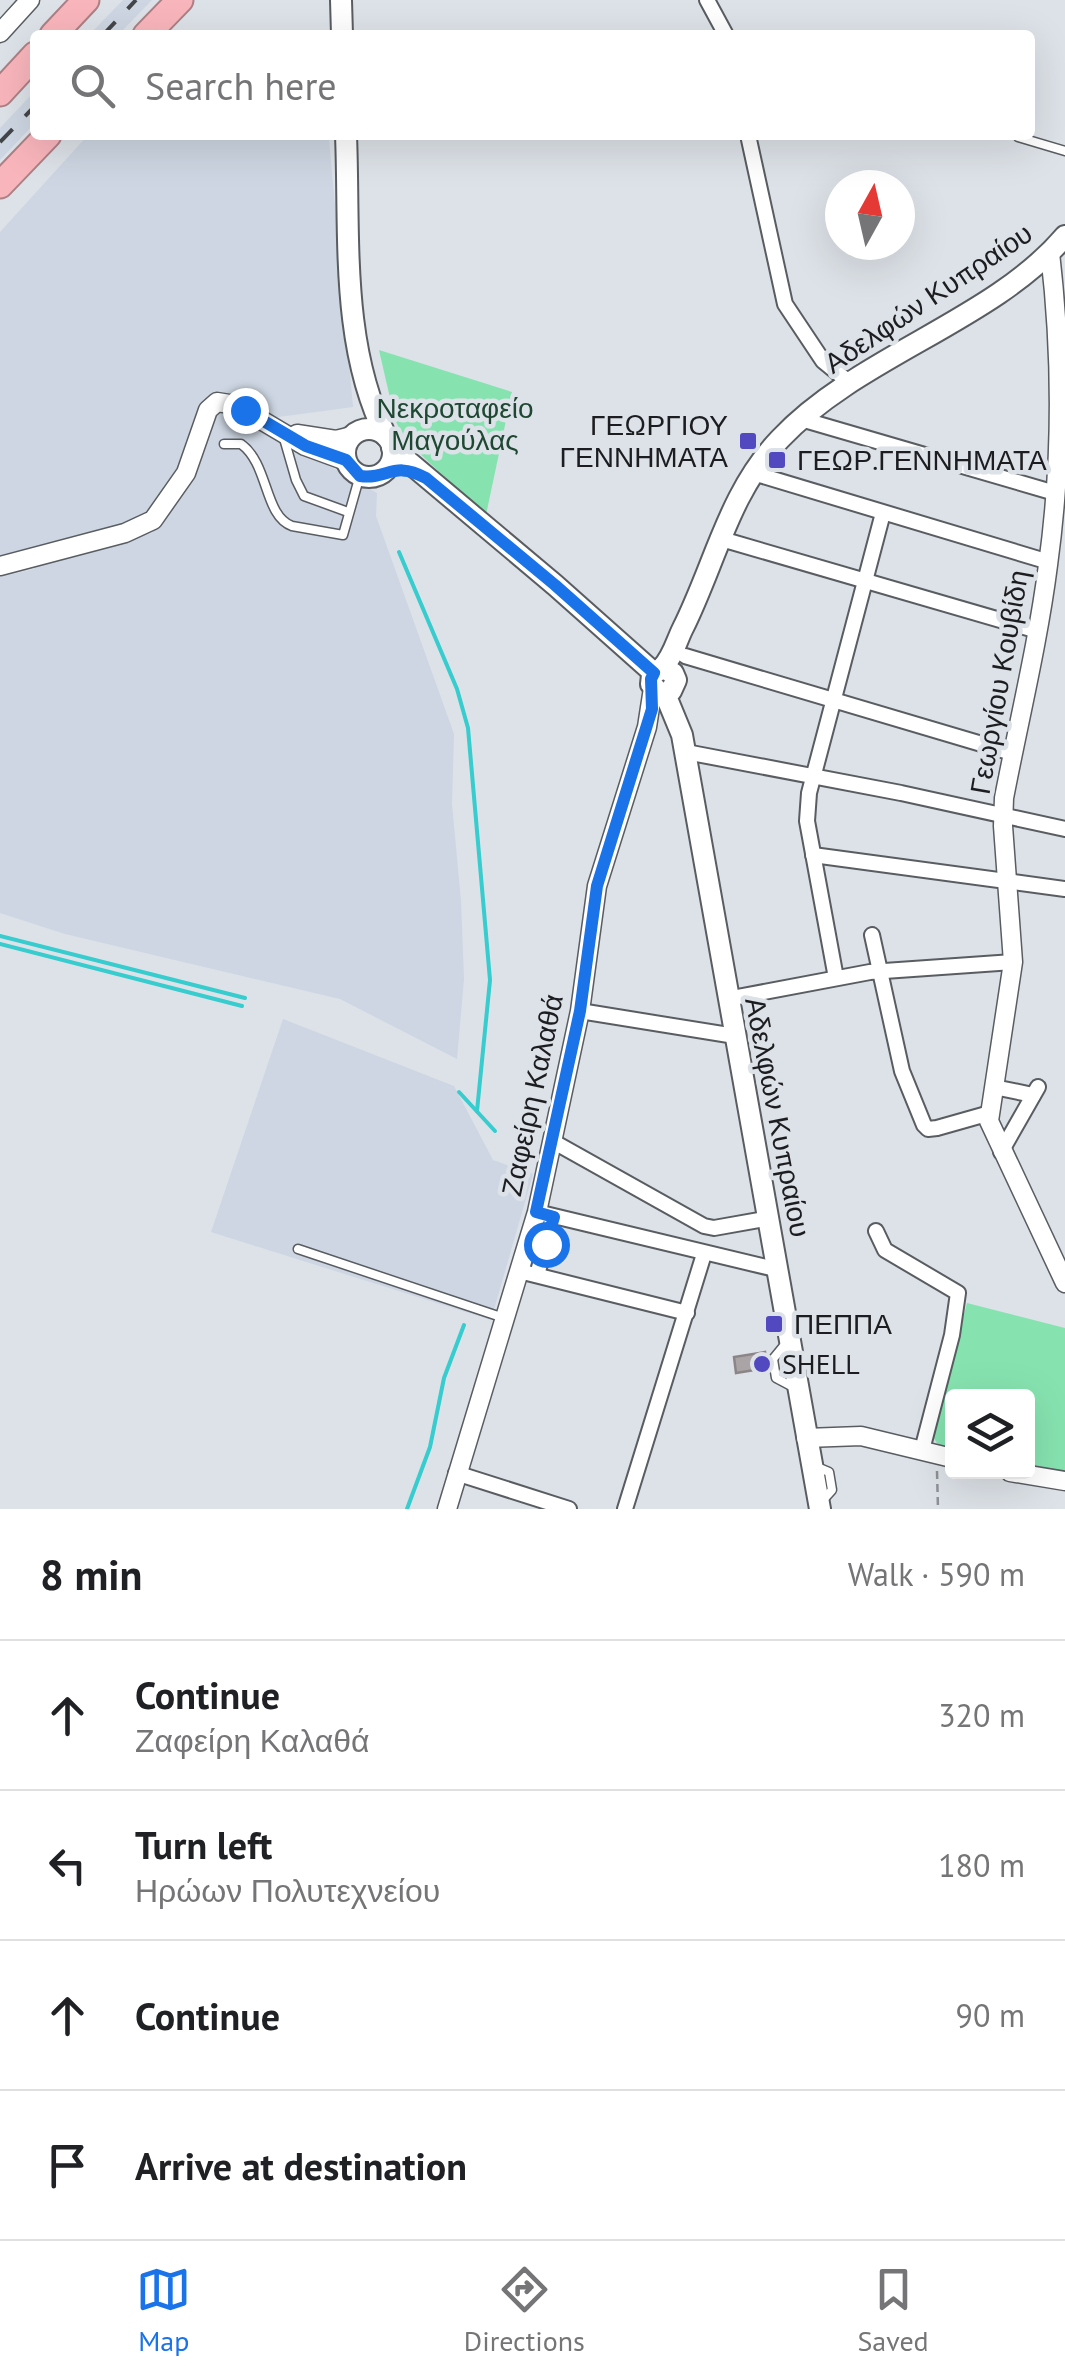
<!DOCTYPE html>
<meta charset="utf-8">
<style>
:root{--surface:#fff;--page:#f6f6f6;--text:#202124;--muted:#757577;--line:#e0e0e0;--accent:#1a73e8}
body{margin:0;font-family:"PT Sans",sans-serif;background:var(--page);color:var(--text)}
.controls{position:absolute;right:30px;bottom:30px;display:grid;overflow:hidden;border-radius:10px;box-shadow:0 10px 40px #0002}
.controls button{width:90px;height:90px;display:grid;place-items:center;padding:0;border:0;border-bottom:2px solid var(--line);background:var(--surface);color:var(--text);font:50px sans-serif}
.compass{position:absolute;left:825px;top:170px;width:90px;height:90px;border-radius:50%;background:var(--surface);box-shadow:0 10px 40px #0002;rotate:8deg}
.stop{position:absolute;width:30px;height:30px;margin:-22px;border:8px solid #1a73e8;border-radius:50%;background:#fff}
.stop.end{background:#1a73e8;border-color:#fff;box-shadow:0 2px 10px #0008}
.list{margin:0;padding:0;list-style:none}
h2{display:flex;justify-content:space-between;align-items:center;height:130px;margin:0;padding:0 40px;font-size:42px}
h2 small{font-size:32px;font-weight:400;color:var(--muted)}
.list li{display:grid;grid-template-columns:65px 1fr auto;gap:30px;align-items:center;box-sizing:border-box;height:150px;padding:0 40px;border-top:2px solid var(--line)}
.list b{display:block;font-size:38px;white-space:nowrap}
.list p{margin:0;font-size:32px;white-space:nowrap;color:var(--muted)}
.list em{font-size:32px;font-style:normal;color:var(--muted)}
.icon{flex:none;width:55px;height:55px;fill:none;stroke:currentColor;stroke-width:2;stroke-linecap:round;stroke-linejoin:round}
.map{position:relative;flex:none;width:1065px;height:1509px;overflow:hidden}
.search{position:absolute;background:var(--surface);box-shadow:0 10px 40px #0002;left:30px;right:30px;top:30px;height:110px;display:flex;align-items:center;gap:25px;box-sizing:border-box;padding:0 35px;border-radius:10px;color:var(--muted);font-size:38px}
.sheet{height:730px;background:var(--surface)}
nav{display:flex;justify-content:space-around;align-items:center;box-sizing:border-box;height:140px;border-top:2px solid var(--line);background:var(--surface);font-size:28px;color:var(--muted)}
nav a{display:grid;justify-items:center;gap:5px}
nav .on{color:var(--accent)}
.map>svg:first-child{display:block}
.built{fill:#cdd6e2}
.green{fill:#86e3b0}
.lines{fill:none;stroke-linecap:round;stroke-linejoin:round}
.stream{stroke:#37ccce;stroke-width:4}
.building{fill:#aba4a6;stroke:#8c8588;stroke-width:2.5}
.service-casing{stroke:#595d62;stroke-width:11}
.minor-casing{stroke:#595d62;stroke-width:18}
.tertiary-casing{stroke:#595d62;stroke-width:21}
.secondary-casing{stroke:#595d62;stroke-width:24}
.motorway-casing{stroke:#ac8085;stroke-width:29}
.path{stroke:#8e9196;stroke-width:2.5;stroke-dasharray:8 5;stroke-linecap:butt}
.service{stroke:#fff;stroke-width:8}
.minor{stroke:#fff;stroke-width:14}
.tertiary{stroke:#fff;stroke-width:18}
.secondary{stroke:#fff;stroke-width:20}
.motorway{stroke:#f9b5bc;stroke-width:25}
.rail{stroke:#434548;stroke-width:4;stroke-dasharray:18 18;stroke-linecap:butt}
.route{stroke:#1a73e8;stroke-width:12}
.poi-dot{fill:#5248bf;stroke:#dde2e8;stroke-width:4}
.labels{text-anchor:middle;stroke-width:9;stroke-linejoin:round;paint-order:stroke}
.street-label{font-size:28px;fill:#1c1d20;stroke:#dde2e8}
.park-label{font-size:28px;fill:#1f4833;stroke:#dde2e8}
.poi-label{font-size:28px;fill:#1c1d20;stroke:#dde2e8;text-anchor:start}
</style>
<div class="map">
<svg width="1065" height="1509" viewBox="0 0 1065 1509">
<rect width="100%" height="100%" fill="#dde2e8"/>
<g class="built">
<path d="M123,0H152L118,35H89Z"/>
<path d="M35,91V123L0,160V128Z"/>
<path d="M88,135H311L329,139L353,407L271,418L223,395L209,398L202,407L183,463L155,508L138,521L0,559V232Z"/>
<path d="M222,412H234L377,493L376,516L454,734L452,804L461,901L464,979L457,1059L340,999L65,934L0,913V577L34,569L35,561L152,533L190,480L212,421Z"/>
<path d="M283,1019L454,1086L493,1160L533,1174L491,1320L211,1232Z"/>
</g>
<g class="green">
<path d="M379,350L512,392L486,515L405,440L395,420Z"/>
<path d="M967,1303L1065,1328V1476L1028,1468V1396H952V1451L940,1448L932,1435Z"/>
</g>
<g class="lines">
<g class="stream">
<path d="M399,552L457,689L468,728L490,980L477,1111"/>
<path d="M0,936L245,998"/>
<path d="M0,944L242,1006"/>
<path d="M459,1092L495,1131"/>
<path d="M407,1509L430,1447L444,1378L464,1325"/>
</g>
</g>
<path class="building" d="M765,1352L767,1368L736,1373L734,1357Z"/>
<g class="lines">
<defs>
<g id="service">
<path d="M1018,137L1065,151"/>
<path d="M283,435L296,480L304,496L348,512"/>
<path d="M224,444H241C269,464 264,516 292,526L343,535L360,475"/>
<path d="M298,1249L504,1318"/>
<path d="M787,1342L773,1359L776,1378L793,1387"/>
<path d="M817,1467L829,1472L832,1490L822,1501"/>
</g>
<g id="minor">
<path d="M707,0L726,35"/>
<path d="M748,135L785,304L823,361L850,383"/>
<path d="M801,419L1055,493"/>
<path d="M753,473L1049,562"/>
<path d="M718,538L1038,631"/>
<path d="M685,656L1012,753"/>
<path d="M686,752L901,793L1065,829"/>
<path d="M813,855L1065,889"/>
<path d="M872,935L902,1071L924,1125L928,1129L937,1128L990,1113"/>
<path d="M836,978L807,821L809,793L883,513"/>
<path d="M727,999L870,972L1013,962"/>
<path d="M580,1011L735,1036"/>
<path d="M994,1087L1033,1095"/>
<path d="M554,1142L704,1226L714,1228L770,1218"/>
<path d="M1001,1152L1038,1087"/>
<path d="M537,1212L779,1270"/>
<path d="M876,1231L885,1250L958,1293L952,1335L922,1450"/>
<path d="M519,1271L687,1313"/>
<path d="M537,1275L553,1217"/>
<path d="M456,1473L569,1509"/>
<path d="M625,1509L704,1254"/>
</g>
<g id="tertiary">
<path d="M0,33L30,0"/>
<path d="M1050,253C1062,356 1062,463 1048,565C1038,643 1019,720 1004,798L1003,826L1013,962L989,1121L1065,1283"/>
<path d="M297,434L336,440L352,436"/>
<path d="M0,566L125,533L153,520L186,473L208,410L217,402L236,405L305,446L346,461"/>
<path d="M806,1438L861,1436L952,1458"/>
<path d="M1010,1472L1065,1481"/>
<path d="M447,1509L537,1212L580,1011L597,886L647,727L653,688"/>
</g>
<g id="secondary">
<path d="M341,0L342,35"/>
<path d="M346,135C350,234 340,346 386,436"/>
<circle cx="369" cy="453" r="24"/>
<path d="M392,448L555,585L654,673"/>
<path d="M662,668C673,657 676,642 683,628C715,564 729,492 780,439C858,356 993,321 1065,236"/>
<path d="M663,694L671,691L676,680L673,673L662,668L652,675L651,684L668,701L682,735L820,1509"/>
</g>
<g id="motorway">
<path d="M53,35L86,0"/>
<path d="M146,35L180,0"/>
<path d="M0,93L35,55"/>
<path d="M0,185L48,135"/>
</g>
</defs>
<use href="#service" class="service-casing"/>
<use href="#minor" class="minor-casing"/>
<use href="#tertiary" class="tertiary-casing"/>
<use href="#secondary" class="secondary-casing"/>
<use href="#motorway" class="motorway-casing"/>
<path class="path" d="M937,1471L938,1509"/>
<use href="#service" class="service"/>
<use href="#minor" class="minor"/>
<use href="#tertiary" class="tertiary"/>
<use href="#secondary" class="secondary"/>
<use href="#motorway" class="motorway"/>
<g class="rail">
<path d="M103,35L136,0"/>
<path d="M0,142L35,106"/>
</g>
</g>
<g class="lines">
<path class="route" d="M245,410L306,446L346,460L360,476C388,480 393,460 426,478L555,585L654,673L651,679L652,709L597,886L580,1011L536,1212L554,1217L546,1244"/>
</g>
<g class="poi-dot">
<rect x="738" y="431" width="20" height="20" rx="5"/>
<rect x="767" y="450" width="20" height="20" rx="5"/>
<rect x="764" y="1314" width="20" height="20" rx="5"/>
<circle cx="762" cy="1364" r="10"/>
</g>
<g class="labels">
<g class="street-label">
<text transform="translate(928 298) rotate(-34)" y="10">Αδελφών Κυπραίου</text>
<text transform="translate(999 682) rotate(-80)" y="10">Γεωργίου Κουβίδη</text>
<text transform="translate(532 1095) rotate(-78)" y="10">Ζαφείρη Καλαθά</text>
<text transform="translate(778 1117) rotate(79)" y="10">Αδελφών Κυπραίου</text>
</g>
<g class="park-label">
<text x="455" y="418">Νεκροταφείο<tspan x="455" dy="32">Μαγούλας</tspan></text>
</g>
<g class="poi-label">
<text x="728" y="435" text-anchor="end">ΓΕΩΡΓΙΟΥ<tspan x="728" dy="32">ΓΕΝΝΗΜΑΤΑ</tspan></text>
<text x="797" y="470">ΓΕΩΡ.ΓΕΝΝΗΜΑΤΑ</text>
<text x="794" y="1334">ΠΕΠΠΑ</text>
<text x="782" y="1374">SHELL</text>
</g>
</g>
</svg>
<div class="controls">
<button><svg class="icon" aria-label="layers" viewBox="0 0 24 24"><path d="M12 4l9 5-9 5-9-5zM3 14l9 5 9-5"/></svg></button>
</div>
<svg class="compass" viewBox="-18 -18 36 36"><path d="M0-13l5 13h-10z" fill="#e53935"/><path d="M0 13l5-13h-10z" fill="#757577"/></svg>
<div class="stop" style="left:546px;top:1244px"></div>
<div class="stop end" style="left:245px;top:410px"></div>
<div class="search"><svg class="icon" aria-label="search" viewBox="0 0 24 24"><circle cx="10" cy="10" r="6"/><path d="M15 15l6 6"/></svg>Search here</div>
</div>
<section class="sheet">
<h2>8 min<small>Walk · 590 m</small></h2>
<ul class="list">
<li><svg class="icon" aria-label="ahead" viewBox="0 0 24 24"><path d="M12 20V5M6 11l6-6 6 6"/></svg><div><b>Continue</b><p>Ζαφείρη Καλαθά</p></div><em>320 m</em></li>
<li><svg class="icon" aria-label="left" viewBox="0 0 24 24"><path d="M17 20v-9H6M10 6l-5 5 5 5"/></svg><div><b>Turn left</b><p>Ηρώων Πολυτεχνείου</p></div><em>180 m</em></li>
<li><svg class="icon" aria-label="ahead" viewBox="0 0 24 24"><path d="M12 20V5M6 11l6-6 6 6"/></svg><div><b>Continue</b></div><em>90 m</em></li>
<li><svg class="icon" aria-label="arrive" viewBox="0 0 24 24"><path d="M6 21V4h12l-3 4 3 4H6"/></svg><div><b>Arrive at destination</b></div></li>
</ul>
</section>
<nav>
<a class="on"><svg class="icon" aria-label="map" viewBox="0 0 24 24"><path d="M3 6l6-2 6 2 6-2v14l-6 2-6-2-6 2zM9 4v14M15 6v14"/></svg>Map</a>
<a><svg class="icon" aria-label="directions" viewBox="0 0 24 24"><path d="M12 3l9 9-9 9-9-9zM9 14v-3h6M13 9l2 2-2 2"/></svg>Directions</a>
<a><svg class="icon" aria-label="saved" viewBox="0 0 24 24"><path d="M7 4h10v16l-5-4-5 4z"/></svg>Saved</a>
</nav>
